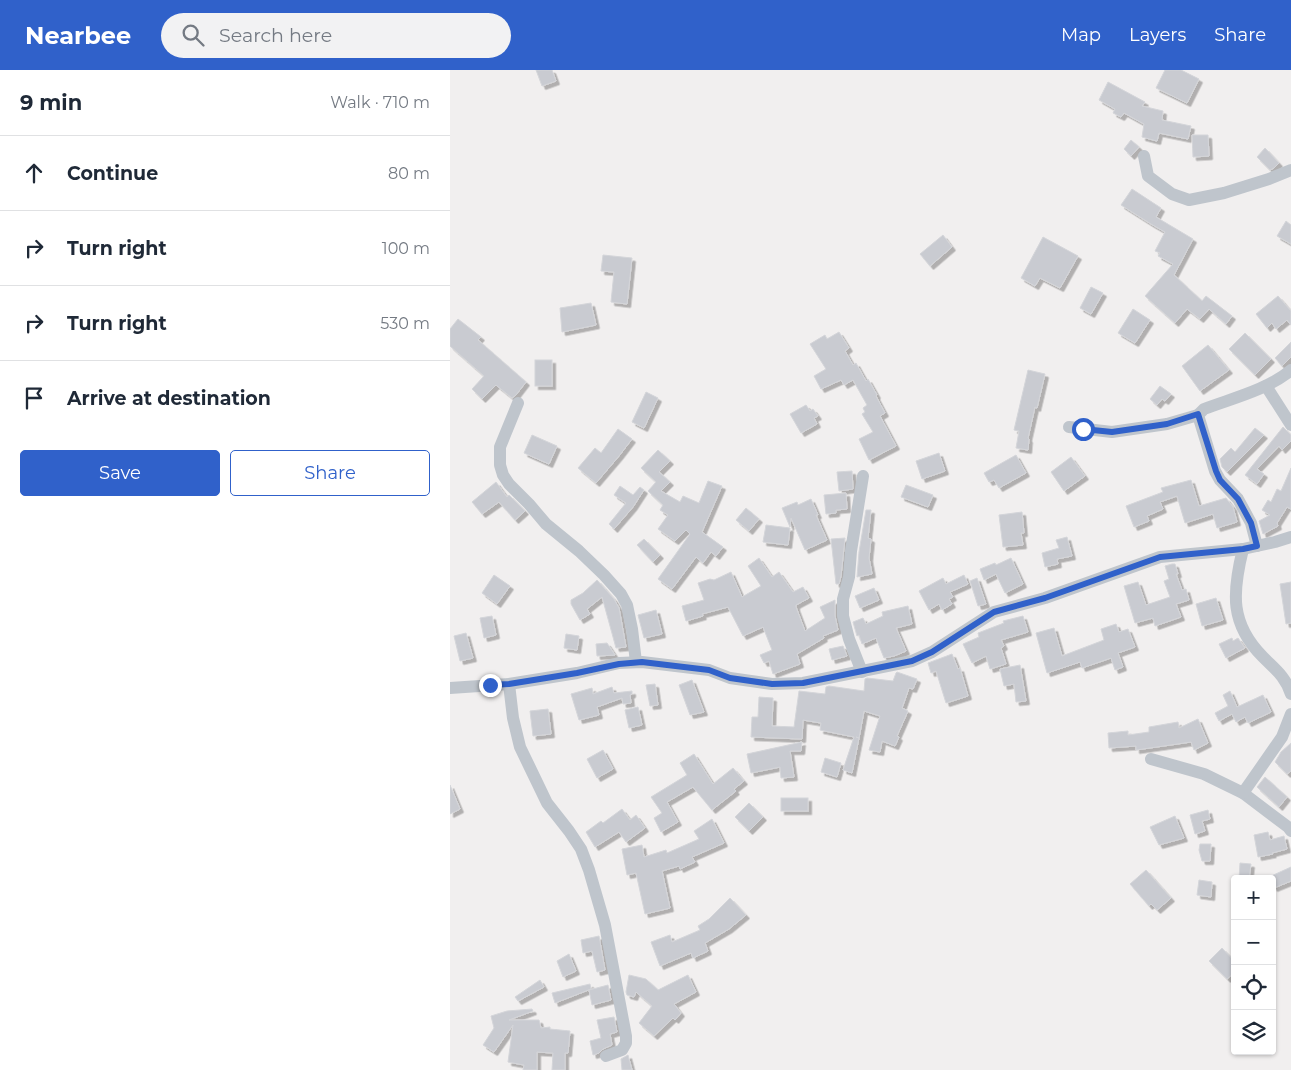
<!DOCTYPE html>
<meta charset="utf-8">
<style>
:root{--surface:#fff;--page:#f2f2f3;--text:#1f2937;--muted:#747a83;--line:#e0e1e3;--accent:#3061ca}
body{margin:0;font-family:Montserrat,sans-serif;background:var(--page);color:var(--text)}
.controls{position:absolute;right:15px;bottom:15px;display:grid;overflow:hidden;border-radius:5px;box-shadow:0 1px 4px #0004}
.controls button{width:45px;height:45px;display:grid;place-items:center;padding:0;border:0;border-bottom:1px solid var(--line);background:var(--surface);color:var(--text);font:25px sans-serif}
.stop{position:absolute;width:15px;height:15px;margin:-11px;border:4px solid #3061ca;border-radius:50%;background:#fff}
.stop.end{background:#3061ca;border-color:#fff;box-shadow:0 1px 5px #0008}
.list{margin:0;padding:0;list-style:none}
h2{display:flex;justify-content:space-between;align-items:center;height:65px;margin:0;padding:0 20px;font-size:21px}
h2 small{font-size:16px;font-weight:400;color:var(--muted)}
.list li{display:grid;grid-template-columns:32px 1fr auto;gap:15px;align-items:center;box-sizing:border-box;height:75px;padding:0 20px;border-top:1px solid var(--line)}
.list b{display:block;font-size:19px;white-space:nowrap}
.list em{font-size:16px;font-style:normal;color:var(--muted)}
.actions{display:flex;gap:10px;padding:15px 20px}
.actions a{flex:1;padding:11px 0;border:1px solid var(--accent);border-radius:5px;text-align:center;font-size:18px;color:var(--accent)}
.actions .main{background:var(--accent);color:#fff}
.icon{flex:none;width:28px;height:28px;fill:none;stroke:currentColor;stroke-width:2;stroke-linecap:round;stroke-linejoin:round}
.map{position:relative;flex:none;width:841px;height:1000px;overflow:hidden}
header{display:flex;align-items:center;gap:30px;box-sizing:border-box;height:70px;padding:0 25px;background:var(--accent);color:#fff}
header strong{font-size:24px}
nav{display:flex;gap:28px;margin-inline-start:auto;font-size:18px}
.search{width:350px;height:45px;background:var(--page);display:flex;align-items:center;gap:12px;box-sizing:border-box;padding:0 18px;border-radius:28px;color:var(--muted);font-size:19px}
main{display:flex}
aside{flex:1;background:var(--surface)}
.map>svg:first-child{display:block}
.building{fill:#c9cbd1;stroke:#d4d5d9;filter:url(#shadow)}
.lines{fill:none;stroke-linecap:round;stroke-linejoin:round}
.minor{stroke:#bfc5cc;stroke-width:12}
.route{stroke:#3061ca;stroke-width:6}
</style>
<header>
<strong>Nearbee</strong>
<div class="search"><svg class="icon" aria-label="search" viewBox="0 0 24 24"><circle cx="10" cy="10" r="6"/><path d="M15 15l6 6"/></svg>Search here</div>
<nav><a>Map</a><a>Layers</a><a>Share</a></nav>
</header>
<main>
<aside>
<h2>9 min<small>Walk · 710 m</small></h2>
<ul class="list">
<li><svg class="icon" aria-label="ahead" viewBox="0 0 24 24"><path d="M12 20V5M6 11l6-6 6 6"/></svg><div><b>Continue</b></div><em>80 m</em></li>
<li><svg class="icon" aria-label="right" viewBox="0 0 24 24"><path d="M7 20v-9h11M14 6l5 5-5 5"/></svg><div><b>Turn right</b></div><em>100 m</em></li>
<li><svg class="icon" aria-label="right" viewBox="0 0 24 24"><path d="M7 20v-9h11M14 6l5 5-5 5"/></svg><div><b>Turn right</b></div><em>530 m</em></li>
<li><svg class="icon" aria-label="arrive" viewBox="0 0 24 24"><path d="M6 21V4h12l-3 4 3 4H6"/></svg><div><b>Arrive at destination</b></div></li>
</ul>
<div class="actions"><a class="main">Save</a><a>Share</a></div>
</aside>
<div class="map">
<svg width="841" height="1000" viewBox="0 0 841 1000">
<defs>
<filter id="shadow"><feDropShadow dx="3.5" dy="3.5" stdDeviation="0" flood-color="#0004"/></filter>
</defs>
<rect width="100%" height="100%" fill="#f1efef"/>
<g class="building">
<path d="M86,0H102L106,11L92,16Z"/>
<path d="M715,0H731L749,9L737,33L706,18Z"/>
<path d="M658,12L695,32L692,36L713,41L712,50L741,56L738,69L709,63L707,71L692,67L694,54L674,43L671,47L663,43L665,39L649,30Z"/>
<path d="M742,65H758L759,86L743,87Z"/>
<path d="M681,70L689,77L681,86L674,79Z"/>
<path d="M815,78L829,93L824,98L820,100L807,87Z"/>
<path d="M682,119L711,138L706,147L743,169L724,205L752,231L756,226L782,246L776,254L759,239L750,249L737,239L725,253L695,226L723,194L708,186L710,183L705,181L715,162L701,154L671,135Z"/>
<path d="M836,151L841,155V174L827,166Z"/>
<path d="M493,165L502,177L480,196L470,184Z"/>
<path d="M593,167L628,186L610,218L590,208L585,216L571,208Z"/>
<path d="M153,185L182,188L177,234L161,232L164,202L151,201Z"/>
<path d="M641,217L653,223L641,244L630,238Z"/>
<path d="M828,226L841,241V255L837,250L826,259L822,253L817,258L806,244Z"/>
<path d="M141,233L146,255L112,262L110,238Z"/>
<path d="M683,239L700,250L685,273L668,263Z"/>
<path d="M8,249L31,267L28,270L76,312L66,325L62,328L46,315L32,329L22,319L34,306L0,276V259Z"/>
<path d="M389,262L399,278L395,281L403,295L406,293L416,311L418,309L427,325L426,326L435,343L430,346L446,376L419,390L409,369L423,362L412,344L415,342L413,338L417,335L403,310L394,315L391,310L371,319L364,306L376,299L360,274L375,265L377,269Z"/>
<path d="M795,263L821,289L805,305L779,279Z"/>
<path d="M841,272V287L832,296L825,288Z"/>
<path d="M758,275L779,300L750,321L732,296Z"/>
<rect x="85" y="290" width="17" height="26"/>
<path d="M578,300L595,304L587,338L585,337L578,368L579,369L578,380L566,378L569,361L564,360Z"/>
<path d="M710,316L721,324L715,331L712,329L707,335L700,329Z"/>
<path d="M196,322L208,328L194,358L182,352Z"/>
<path d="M356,335L360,341L363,339L368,346L364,348L367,354L351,363L340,344Z"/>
<path d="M833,357L841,365V371L832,380L829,376L807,399L814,404L807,414L795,405Z"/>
<path d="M805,358L814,365L777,402L772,397L770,389L781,378L785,382Z"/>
<path d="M168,359L182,369L169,386L146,413L128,398L145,378L151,383Z"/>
<path d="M82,365L107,376L99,394L74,383Z"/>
<path d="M208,380L220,391L209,402L220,412L211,421L230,432L233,426L249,433L258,411L272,416L252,462L273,477L266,486L261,482L253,493L246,487L222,519L208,509L240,464L236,460L225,471L208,459L218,445L210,440L213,435L198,421L206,412L191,398Z"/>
<path d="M489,383L495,401L472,409L466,391Z"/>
<path d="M566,385L576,403L549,418L544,410L539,412L534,403Z"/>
<path d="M621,387L635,406L614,421L601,402Z"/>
<path d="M841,398V439L837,437L827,453L828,456L813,464L809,451L820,445L812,440L818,430L821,432L827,419L831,421Z"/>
<path d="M402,401L403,419L389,421L387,402Z"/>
<path d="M741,410L749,436L776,428L783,437L787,452L767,458L763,444L735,453L727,426L710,432L713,439L697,446L699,451L684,457L676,436L713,422L711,418Z"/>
<path d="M46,412L57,427L59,425L75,441L65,450L49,432L32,444L22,432Z"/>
<path d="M456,415L483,425L478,437L451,427Z"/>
<path d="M170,416L183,425L190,417L194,420L183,437L164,459L159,454L176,433L164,425Z"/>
<path d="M396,423L397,439L386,440V443L376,444L374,425Z"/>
<path d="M361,429L368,445H366L377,470L355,480L341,448L340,457L332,438L347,432L348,435Z"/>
<path d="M296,438L309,449L299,461L286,450Z"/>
<path d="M416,440H421L418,468L421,469L419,488L422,504L407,507L409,482Z"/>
<path d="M572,442L574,463H571L573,475L553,477L549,445Z"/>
<path d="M316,455L340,458L338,475L313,472Z"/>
<path d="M617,467L622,486L607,489L608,494L595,497L592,483L609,478L606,470Z"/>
<path d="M395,468L391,506L389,514H386L381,469Z"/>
<path d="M194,469L210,485L203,492L187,475Z"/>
<path d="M309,488L322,507L329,502L343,522L353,517L359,528L346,535V537L355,561L375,548L370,537L385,530V546L388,560L373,566L374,568L347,584L350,594L323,604L319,591L314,593L310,585L322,580L313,557L293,566L278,537L252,544L253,546L236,551L232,536L254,530L248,513L260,509L264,510L281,502L292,527L311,516L298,496Z"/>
<path d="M561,488L573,514L555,523L546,504L534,510L530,499L545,493L546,495Z"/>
<path d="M722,494H725L728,504H726L732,520L736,519L739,530L726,534L731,547L705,556L703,548L685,553L674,516L688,512L696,535L720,527L714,511L719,509L715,496Z"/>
<path d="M44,505L60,516L47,534L32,523Z"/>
<path d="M514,505L518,514L500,522L503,527L499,529L502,534L492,540L489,534L479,540L469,521L493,508L496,514Z"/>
<path d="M527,508L536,534L528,536L520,511Z"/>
<path d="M147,510L164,529L169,538L176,577L166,578L152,527L137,539L140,544L130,550L121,534V530L133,523Z"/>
<path d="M841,512V553L836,554L830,514Z"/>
<path d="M424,518L429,530L410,538L405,526Z"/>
<path d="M766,528L773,550L752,556L746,534Z"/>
<path d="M458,536L462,554L446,558L456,581L444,586L434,588L426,568L412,574L409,565L407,566L403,552L413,548L416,554L433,546L432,542Z"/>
<path d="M206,540L212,564L194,568L188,545Z"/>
<path d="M42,546L46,565L34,568L30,548Z"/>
<path d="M573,546L578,562L551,570L554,576L551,578L556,594L540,599L536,586L522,593L513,574L529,567L528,563L554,553L553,551Z"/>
<path d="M666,554L669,562L678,559L685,577L668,583L673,597L665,600L661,588L632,598L630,592L597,603L586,563L604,558L612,586L654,570L651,559Z"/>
<path d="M16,563L23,588L10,591L4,566Z"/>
<path d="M116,564L129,566L127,580L114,578Z"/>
<path d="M782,568L783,571L788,568L795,578L776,588L769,574Z"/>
<path d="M157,573L165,585L147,586L146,574Z"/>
<path d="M393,576L397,586L382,590L379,579Z"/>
<path d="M502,584L508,599L510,598L518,626L496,633L486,601L481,603L478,593Z"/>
<path d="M570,595L576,631L566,632L564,614L554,616L550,599Z"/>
<path d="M447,602L467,609L463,619L459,618L452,638L458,641L447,666L449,667L445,676L432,671L430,682L419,680L430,646L414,641L409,668L406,667L409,668L402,703L393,700L404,667L370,660L371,653L353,650L352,669L301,667L302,647H308L309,627L323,628L322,656L344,657L349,621L375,624L376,617L379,616L414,621L415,609L417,608L443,611L446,603Z"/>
<path d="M242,610L254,642L240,645L229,615Z"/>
<path d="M205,614L208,635L200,636L196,615Z"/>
<path d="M162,617L164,623L182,621V624L180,625L181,633L173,634L172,628L147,637L149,645L129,650L121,624L142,618L143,624Z"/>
<path d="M780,621L787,637L813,625L821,642L798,653L795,647L786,652L782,644L769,651L765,643L778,636L773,625Z"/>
<path d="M188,637L192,655L179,658L175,640Z"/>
<path d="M98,639L101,664L83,666L80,641Z"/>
<path d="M748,649L758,673L744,680L741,672L686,680V676L659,678L658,663L678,661V665L699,662V657L728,652L729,658Z"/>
<path d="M352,672L351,681H340L344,707L331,708L330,697L301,703L297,684Z"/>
<path d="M841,673V701L837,704L825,692L831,682Z"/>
<path d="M153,680L163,699L147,708L137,689Z"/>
<path d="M244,684L263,714L283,698L294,711L284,719L286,721L262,740L243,717L217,732L228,752L211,762L204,748L212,743L201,727L237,705L230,693Z"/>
<path d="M375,688L391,693L387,707L371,702Z"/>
<path d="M815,707L837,727L829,737L807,717Z"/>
<path d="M0,715L10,739L0,744Z"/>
<rect x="331" y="728" width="27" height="13"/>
<path d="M299,733L313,747L299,761L285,747Z"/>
<path d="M172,739L180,750L186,745L195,758L176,772L169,762L145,777L136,762L151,751L153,753Z"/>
<path d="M758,740L760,749L752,751L755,761L745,764L740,745Z"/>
<path d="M725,746L734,768L709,775L700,757Z"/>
<path d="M262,749L274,773L242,787L245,792L230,799L229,796L212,801L220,838L195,844L186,803L177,805L172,779L192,775L194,787L216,780L217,783L249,769L244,761Z"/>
<path d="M818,762L820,770L834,766L837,779L822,783L823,784L808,787L804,765Z"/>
<path d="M750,774H761L760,791H752L749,780Z"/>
<path d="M790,793L801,794L799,809H789Z"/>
<path d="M841,797V811L824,818L822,814V809H820L819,807Z"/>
<path d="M696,800L721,828L707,840L701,834L699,836L680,814Z"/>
<path d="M749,810L762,812L761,827L747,825Z"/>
<path d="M280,828L296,845L279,859L255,873L258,881L243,888L241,883L210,896L201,872L220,865L222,872L250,860L248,856L259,849Z"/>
<path d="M149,866L155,900L147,902L142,881L133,883L131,870Z"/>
<path d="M772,878L785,892V902L777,909L759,891Z"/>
<path d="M119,884L126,901L113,907L107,891Z"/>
<path d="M179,905L196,909L208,920L238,905L246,922L224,934L231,943L225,950L223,948L204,966L189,953L202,936L186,922L184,927L177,925L176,922Z"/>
<path d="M90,910L94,917L68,931L65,927Z"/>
<path d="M140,914L141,919L105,933L102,923Z"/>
<path d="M158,915L161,930L142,935L139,920Z"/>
<path d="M82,939L83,941L59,950H89L91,958L100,957V959L120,961L118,983H115V1000H102L103,983L87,982V1000H73L74,995L58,992L63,955L44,982L33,975L44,958L41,946L57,941Z"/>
<path d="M164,947L167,962L160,964L162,975L153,979L149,983L143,985L140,971L151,968L147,950Z"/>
<path d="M178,985L182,1000H172L171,989Z"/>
</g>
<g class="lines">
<g class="minor">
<path d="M694,86L698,106L722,124L739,130L774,123L819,109L841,100"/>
<path d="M816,316L841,355"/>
<path d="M68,333L50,377V395L53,405L59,414L79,434L96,454L129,481L154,505L171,524L177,535L182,559L186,592"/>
<path d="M619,357L662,362L717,354L748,345"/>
<path d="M807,476L801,453L788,429L770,410L765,401L748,345L754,339C783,328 817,320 841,300"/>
<path d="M793,479C782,523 780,554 813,587C826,600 835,606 841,624"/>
<path d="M412,602L399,569L393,546V529L399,507L401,481L413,406"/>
<path d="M59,614L63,648L70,677L97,733L119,761L131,779L139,800L155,855L176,966V973L172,980L156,986"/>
<path d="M0,618L59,614L127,603L169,593L192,592L259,600L280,608L322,614L353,613L462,591L482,582L544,542L595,528L710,487L793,479L825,472L841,467"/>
<path d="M701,689L754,704L793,723L838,757L841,761"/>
<path d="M793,723L832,667L841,644"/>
</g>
</g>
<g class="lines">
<path class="route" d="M40,615L59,614L127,603L169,594L192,592L259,600L280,608L322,614L353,613L462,591L482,582L544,542L595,528L710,487L793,479L807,476L801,453L788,429L770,410L766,401L748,344L717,354L662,362L633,359"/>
</g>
</svg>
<div class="controls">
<button>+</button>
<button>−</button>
<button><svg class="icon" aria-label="locate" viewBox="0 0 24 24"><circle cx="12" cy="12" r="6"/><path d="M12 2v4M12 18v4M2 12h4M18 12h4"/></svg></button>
<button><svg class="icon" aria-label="layers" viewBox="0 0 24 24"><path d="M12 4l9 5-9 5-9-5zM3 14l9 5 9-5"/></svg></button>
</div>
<div class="stop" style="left:633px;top:359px"></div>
<div class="stop end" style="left:40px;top:615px"></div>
</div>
</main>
